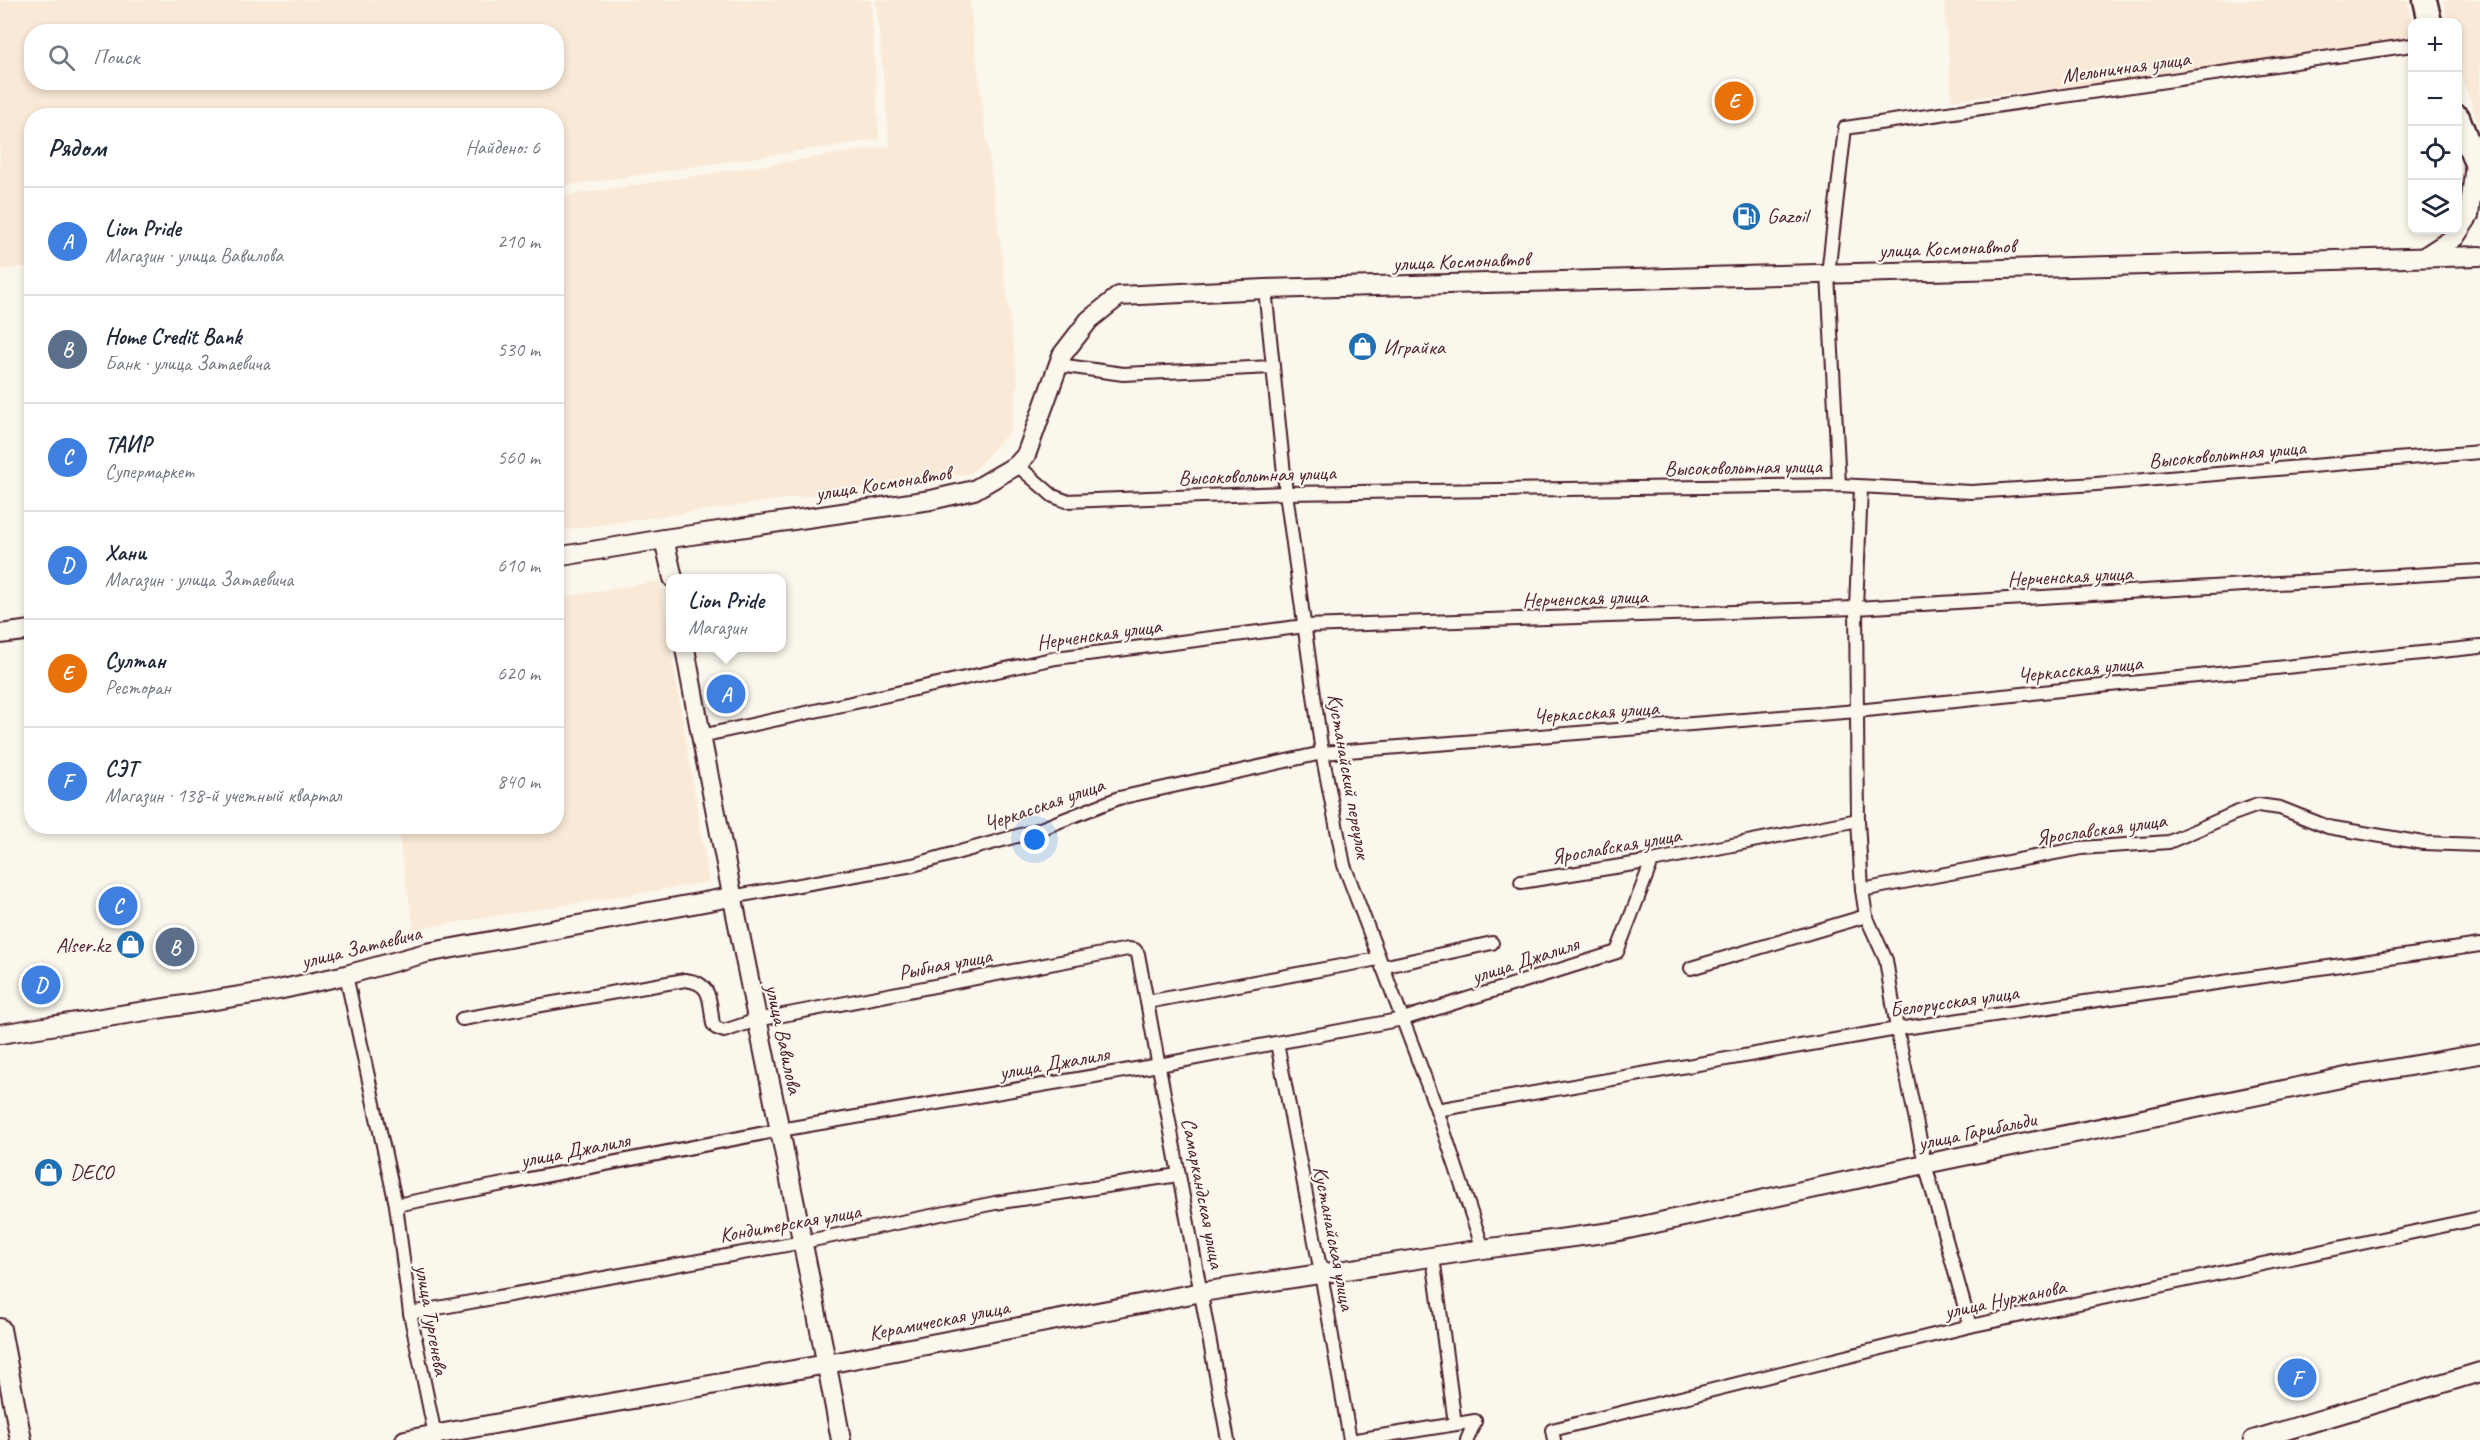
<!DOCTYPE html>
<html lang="ru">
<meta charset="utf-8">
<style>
:root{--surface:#fff;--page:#f2f2f3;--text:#1f2937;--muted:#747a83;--line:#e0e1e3;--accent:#0b8043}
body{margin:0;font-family:Caveat,sans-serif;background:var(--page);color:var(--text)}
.controls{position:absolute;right:18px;top:18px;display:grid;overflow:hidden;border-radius:12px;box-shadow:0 3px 9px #0003}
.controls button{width:54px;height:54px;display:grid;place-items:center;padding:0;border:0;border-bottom:2px solid var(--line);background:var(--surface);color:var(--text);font:30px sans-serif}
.you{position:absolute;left:1035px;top:840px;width:21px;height:21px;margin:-15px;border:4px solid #fff;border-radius:50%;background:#1a73e8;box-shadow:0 0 0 9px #1a73e833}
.badge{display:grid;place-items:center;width:39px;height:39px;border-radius:50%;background:var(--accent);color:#fff;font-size:20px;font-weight:700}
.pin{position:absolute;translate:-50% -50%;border:3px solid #fff;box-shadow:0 2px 6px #0006}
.popup{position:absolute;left:666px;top:574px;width:120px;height:78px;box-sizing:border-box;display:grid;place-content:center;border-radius:12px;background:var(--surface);filter:drop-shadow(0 2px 4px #0005);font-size:20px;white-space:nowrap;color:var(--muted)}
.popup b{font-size:22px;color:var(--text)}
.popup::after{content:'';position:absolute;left:50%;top:100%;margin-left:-12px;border:12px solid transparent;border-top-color:var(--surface)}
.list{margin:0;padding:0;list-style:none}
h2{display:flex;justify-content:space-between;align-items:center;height:78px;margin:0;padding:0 24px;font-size:26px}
h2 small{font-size:20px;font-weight:400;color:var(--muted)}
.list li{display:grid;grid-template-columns:39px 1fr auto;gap:18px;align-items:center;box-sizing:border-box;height:108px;padding:0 24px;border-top:2px solid var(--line)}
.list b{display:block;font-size:22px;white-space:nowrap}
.list p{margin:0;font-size:20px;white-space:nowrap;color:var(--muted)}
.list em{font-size:20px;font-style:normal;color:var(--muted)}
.icon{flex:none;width:33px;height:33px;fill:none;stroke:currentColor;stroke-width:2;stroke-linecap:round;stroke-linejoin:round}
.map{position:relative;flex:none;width:2480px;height:1440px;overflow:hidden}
.search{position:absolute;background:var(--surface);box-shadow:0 3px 9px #0003;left:24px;top:24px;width:540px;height:66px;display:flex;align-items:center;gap:15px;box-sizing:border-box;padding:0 21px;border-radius:24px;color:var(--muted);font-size:22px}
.panel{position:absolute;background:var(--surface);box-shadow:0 3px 9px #0003;left:24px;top:108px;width:540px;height:726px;border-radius:24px}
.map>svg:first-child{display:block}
.built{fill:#fae9d7;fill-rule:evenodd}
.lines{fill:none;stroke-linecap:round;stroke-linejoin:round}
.street-casing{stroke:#4a1f2b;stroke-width:16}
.secondary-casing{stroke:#4a1f2b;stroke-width:22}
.primary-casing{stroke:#4a1f2b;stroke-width:24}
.highway-casing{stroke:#4a1f2b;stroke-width:27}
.street{stroke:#fbf7ec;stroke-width:12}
.secondary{stroke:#fbf7ec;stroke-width:18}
.primary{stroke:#fbf7ec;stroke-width:20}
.highway{stroke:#fbf7ec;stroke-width:22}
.labels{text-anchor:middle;stroke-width:4.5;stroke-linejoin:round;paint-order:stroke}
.street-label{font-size:21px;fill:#4a1f2b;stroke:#fbf7ec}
.poi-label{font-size:21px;fill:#4a1f2b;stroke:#fbf7ec;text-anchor:start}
</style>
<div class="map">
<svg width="2480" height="1440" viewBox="0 0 2480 1440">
<rect width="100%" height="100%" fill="#fbf7ec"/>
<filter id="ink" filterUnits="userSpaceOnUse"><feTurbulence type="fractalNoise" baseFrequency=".0167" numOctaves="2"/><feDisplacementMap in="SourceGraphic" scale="12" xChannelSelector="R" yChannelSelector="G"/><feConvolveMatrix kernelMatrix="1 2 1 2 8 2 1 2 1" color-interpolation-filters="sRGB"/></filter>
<g filter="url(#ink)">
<g class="built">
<path d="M0,0H871L879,139L557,187L556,116H32L31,266L0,270ZM32,32H556V82H32Z"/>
<path d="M876,0H969L1018,382L1011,430L971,473L557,531V197L890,146Z"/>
<path d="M1944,0H2408L2412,28V43L2173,76L1952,100Z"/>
<path d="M2443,0H2480V130L2458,65V22H2448Z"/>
<path d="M660,581L709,882L414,929L397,827L556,826L557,598Z"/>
</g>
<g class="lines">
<defs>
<g id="street">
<path d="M1265,289L1286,493L1322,753L1344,865L1437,1110L1483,1249"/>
<path d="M1059,365L1123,374L1273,367"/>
<path d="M1017,465L1053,496L1066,501L1286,493L1839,485L1971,492L2096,484L2480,452"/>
<path d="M1839,485L1828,274L1845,128L2412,45"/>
<path d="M1861,487L1856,608L1858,820L1862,890L1866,916L1886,960L1897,1029L1925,1164L1970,1326"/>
<path d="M701,736L1056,658L1305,626L1856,608L2480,571"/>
<path d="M1521,882L1652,861L1858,820"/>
<path d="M1862,890L2081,848L2169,842L2233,814L2258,805L2280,808L2328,827L2423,843L2480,845"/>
<path d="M731,897L913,865L1035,831L1119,798L1322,753L1857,711L2480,647"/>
<path d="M1382,967L1492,943"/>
<path d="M1691,968L1866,916"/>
<path d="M346,975L396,1205L410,1313L436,1440"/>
<path d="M1147,1002L1378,959"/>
<path d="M462,1019L685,980C713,983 709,1001 713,1024L716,1028L724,1031L757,1020L1128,949L1135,950L1138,954L1147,1002L1228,1440"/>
<path d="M1277,1043L1321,1273L1350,1440"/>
<path d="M1437,1110L1897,1029L2480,945"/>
<path d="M396,1205L780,1130L1159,1065L1403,1019L1617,952L1652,861"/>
<path d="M1433,1257L1455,1424"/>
<path d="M410,1313L803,1242L995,1203L1178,1175"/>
<path d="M1356,1440L1475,1421"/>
<path d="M1467,1440L1475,1421"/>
<path d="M1554,1440L1552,1430L1970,1326L2480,1218"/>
</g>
<g id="secondary">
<path d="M2424,257L2455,237L2469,216L2475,163"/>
<path d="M664,539L673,578"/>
<path d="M556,557L664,539L931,500L974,490L1017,465L1026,455L1062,355L1089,320L1119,296L1265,289L2480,256"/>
<path d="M0,634L32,630"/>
<path d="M685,648C732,913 792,1175 841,1440"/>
<path d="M0,1034L278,990L346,975L426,953L731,897"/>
<path d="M405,1440L827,1364L1202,1292L1483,1249L1619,1231L1925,1164L2351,1076L2480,1054"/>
<path d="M2253,1440L2480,1372"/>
</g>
<path id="primary" d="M0,1329L21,1440"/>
<g id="highway">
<path d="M2425,0L2430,22"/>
<path d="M2458,117L2480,174"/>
</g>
</defs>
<use href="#street" class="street-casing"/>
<use href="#secondary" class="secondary-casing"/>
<use href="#primary" class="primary-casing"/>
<use href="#highway" class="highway-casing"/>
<use href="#street" class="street"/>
<use href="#secondary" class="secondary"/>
<use href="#primary" class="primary"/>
<use href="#highway" class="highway"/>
</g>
</g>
<defs>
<symbol id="fuel-disc" viewBox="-11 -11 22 22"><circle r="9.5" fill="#1f6fb2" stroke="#fbf7ec"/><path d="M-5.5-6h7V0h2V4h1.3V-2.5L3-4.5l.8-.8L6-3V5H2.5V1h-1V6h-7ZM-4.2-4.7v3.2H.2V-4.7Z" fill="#fff"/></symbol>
<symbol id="shop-disc" viewBox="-11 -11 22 22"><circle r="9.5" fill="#1f6fb2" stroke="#fbf7ec"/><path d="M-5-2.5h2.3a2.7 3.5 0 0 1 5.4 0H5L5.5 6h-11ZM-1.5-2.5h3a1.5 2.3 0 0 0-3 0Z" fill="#fff"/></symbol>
</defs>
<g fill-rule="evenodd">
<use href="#fuel-disc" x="1730" y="200" width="33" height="33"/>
<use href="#shop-disc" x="1346" y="330" width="33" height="33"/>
<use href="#shop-disc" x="114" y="928" width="33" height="33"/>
<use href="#shop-disc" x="32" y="1156" width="33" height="33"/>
</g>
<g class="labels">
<g class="street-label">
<text transform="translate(2126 67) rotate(-8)" y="7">Мельничная улица</text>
<text transform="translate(1947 248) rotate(-2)" y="7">улица Космонавтов</text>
<text transform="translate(1461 261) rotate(-2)" y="7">улица Космонавтов</text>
<text transform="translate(2227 454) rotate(-5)" y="7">Высоковольтная улица</text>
<text transform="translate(1743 467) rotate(-1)" y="7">Высоковольтная улица</text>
<text transform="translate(1257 475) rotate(-2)" y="7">Высоковольтная улица</text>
<text transform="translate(883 483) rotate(-9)" y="7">улица Космонавтов</text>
<text transform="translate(2070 576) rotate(-3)" y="7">Нерченская улица</text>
<text transform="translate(1585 598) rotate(-2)" y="7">Нерченская улица</text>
<text transform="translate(1099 634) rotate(-8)" y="7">Нерченская улица</text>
<text transform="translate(2080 669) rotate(-6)" y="7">Черкасская улица</text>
<text transform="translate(1596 712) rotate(-4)" y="7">Черкасская улица</text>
<text transform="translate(1349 776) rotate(80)" y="7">Кустанайский переулок</text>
<text transform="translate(1044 804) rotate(-19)" y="7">Черкасская улица</text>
<text transform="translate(2101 829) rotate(-8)" y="7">Ярославская улица</text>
<text transform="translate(1616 846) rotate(-10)" y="7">Ярославская улица</text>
<text transform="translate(361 947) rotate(-14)" y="7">улица Затаевича</text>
<text transform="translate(1525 960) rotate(-18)" y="7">улица Джалиля</text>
<text transform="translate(945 964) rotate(-11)" y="7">Рыбная улица</text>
<text transform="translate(1954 1001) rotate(-8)" y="7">Белорусская улица</text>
<text transform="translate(784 1039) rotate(78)" y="7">улица Вавилова</text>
<text transform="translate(1054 1063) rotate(-10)" y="7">улица Джалиля</text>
<text transform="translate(1977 1131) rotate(-12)" y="7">улица Гарибальди</text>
<text transform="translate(575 1150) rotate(-11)" y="7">улица Джалиля</text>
<text transform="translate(1203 1193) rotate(79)" y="7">Самаркандская улица</text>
<text transform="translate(790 1223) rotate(-10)" y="7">Кондитерская улица</text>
<text transform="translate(1334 1238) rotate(79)" y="7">Кустанайская улица</text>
<text transform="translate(2005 1299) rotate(-12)" y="7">улица Нуржанова</text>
<text transform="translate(432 1320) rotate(80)" y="7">улица Тургенева</text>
<text transform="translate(939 1320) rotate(-11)" y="7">Керамическая улица</text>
</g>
<g class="poi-label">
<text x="1767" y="223">Gazoil</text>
<text x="1383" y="354">Играйка</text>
<text x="110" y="952" text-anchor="end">Alser.kz</text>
<text x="70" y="1179">DECO</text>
</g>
</g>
</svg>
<div class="controls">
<button>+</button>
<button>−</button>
<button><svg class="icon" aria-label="locate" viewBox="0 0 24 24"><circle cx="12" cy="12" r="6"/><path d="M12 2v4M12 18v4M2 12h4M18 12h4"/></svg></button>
<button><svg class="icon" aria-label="layers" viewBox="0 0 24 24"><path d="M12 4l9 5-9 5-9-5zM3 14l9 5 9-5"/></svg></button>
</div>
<div class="you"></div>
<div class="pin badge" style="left:726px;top:694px;background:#3f7fe0">A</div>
<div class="popup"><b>Lion Pride</b>Магазин</div>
<div class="pin badge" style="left:175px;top:947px;background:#5c6f8a">B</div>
<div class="pin badge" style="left:118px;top:906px;background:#3f7fe0">C</div>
<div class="pin badge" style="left:41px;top:985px;background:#3f7fe0">D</div>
<div class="pin badge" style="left:1734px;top:101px;background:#e8710a">E</div>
<div class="pin badge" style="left:2297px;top:1378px;background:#3f7fe0">F</div>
<div class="search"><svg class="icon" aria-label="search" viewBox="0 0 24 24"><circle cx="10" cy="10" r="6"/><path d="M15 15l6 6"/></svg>Поиск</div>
<section class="panel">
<h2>Рядом<small>Найдено: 6</small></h2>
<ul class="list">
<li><span class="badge" style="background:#3f7fe0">A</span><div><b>Lion Pride</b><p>Магазин · улица Вавилова</p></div><em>210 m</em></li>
<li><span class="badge" style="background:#5c6f8a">B</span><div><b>Home Credit Bank</b><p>Банк · улица Затаевича</p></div><em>530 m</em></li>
<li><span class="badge" style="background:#3f7fe0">C</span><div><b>ТАИР</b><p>Супермаркет</p></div><em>560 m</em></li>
<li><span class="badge" style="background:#3f7fe0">D</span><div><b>Хани</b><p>Магазин · улица Затаевича</p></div><em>610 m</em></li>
<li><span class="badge" style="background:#e8710a">E</span><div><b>Султан</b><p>Ресторан</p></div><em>620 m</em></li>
<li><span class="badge" style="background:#3f7fe0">F</span><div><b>СЭТ</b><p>Магазин · 138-й учетный квартал</p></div><em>840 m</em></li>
</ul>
</section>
</div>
